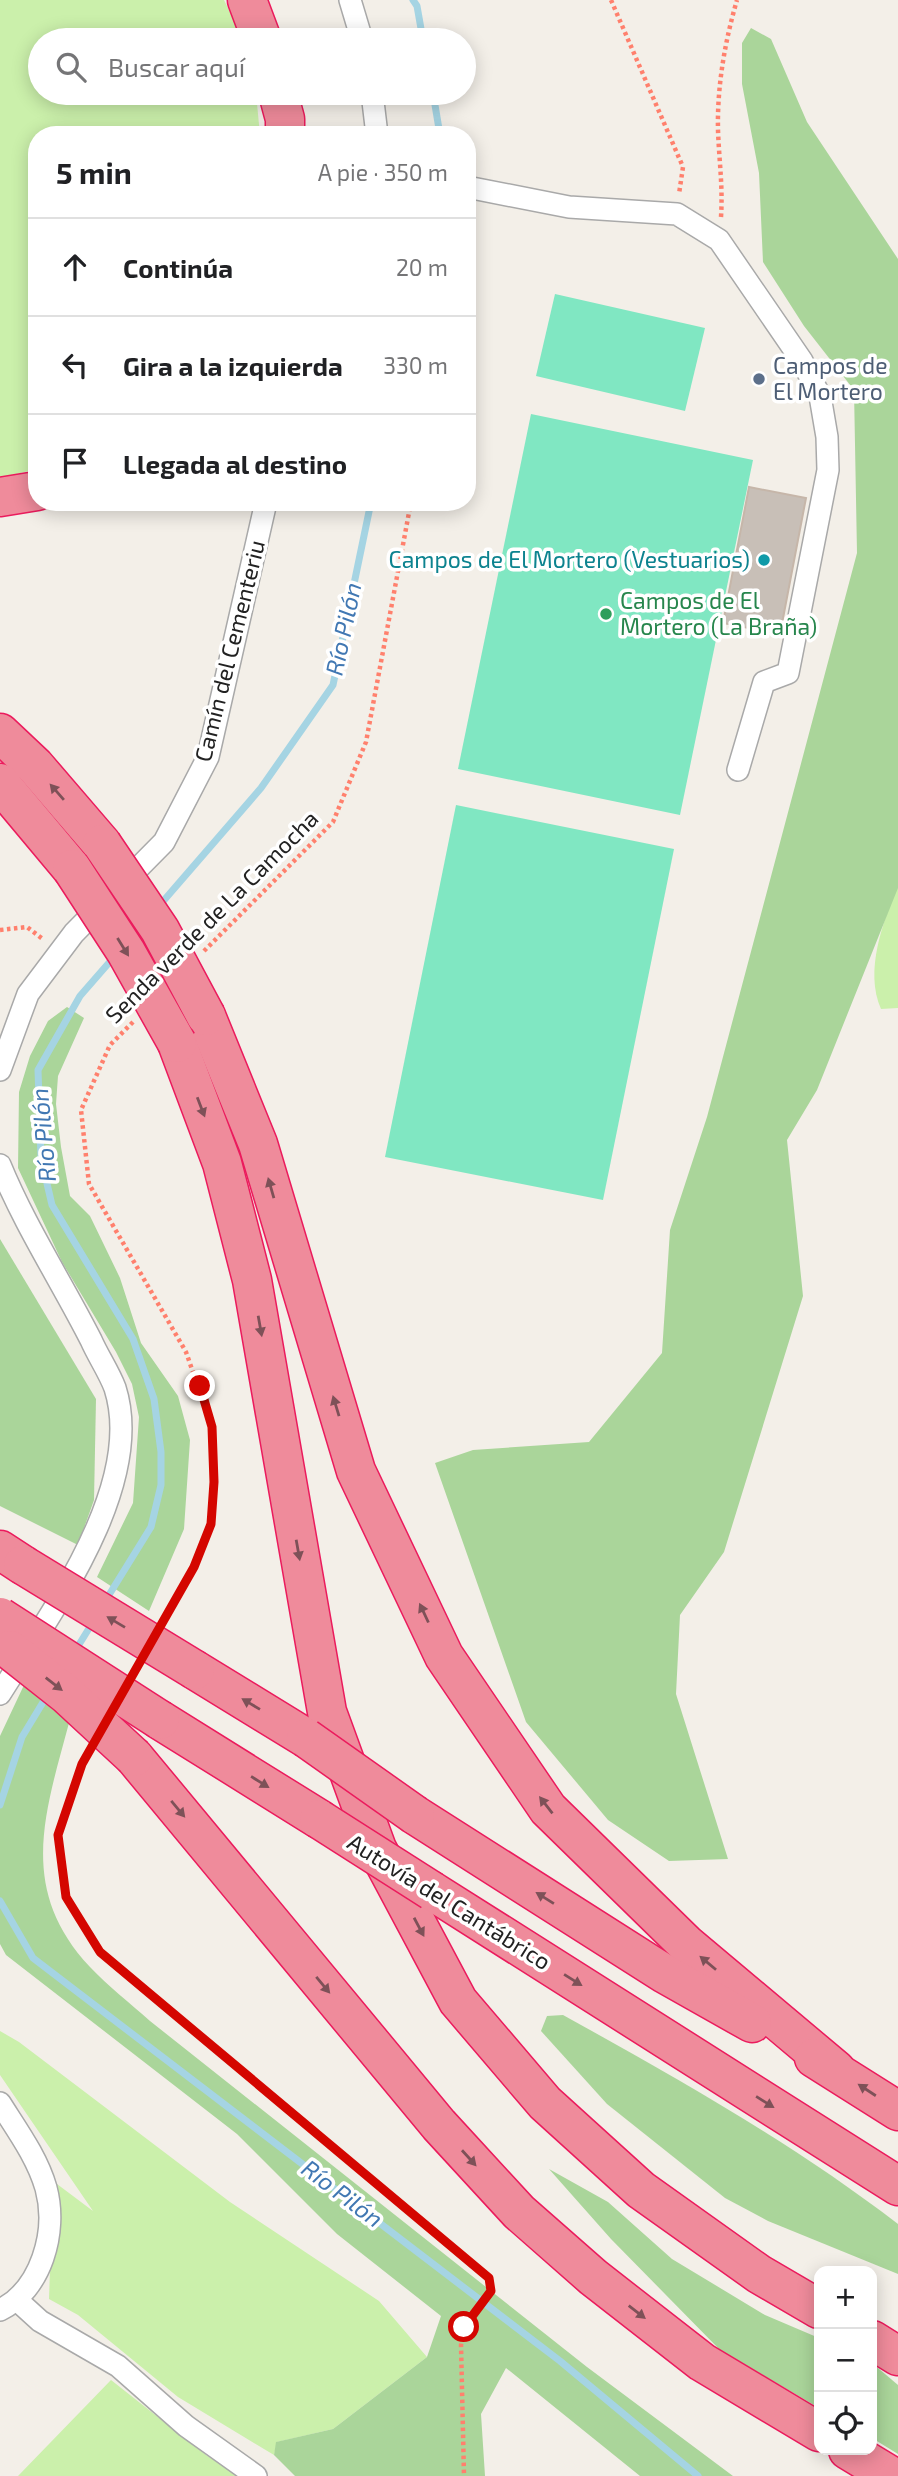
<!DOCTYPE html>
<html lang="es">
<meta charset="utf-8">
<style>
:root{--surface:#fff;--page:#f6f6f6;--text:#202124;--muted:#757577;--line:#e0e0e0}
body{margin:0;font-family:"Exo 2",sans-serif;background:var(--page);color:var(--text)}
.controls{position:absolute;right:21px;bottom:21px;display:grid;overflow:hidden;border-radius:14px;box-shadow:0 4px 18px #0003}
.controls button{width:63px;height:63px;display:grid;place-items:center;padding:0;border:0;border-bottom:2px solid var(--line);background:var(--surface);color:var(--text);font:35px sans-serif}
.stop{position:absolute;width:21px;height:21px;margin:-16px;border:5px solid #d40600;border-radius:50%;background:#fff}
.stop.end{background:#d40600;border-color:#fff;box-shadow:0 2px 7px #0008}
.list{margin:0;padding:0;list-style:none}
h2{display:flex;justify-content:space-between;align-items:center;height:91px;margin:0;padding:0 28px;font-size:30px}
h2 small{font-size:23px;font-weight:400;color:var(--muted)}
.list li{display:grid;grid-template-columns:46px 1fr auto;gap:21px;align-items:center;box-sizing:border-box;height:98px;padding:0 28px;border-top:2px solid var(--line)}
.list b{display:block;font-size:26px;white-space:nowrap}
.list em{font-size:23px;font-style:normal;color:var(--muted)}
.icon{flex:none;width:38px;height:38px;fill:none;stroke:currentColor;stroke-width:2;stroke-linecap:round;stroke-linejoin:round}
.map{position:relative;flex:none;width:898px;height:2476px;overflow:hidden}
.search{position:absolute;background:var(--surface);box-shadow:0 4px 18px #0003;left:28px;top:28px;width:448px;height:77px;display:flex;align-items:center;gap:18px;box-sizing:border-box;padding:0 24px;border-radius:38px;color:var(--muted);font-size:26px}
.panel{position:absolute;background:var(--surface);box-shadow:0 4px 18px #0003;left:28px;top:126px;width:448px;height:385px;border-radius:28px}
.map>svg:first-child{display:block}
.grass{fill:#cbf0ab}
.forest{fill:#aad59a}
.pitch{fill:#80e7c2}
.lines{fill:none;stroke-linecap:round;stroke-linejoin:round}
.stream{stroke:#a5d4e3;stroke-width:7}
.building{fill:#c8bfb7;stroke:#c6b6a9;stroke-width:2}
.street-casing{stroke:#a9a9a9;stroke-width:24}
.highway-casing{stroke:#eb1b5d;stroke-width:41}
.path{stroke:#ff806d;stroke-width:4.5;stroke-dasharray:3.5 3.5;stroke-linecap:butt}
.street{stroke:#fff;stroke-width:21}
.highway{stroke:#ef8b9b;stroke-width:38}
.highway-bridge-casing{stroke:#eb1b5d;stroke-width:41;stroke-linecap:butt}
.highway-bridge{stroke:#ef8b9b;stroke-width:38}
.oneway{fill:#7e5158}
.route{stroke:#d40600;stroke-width:9}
.service-dot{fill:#5c6f8a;stroke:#fff;stroke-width:2.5}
.culture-dot{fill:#0f9aa8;stroke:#fff;stroke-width:2.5}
.leisure-dot{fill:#2e9e5b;stroke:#fff;stroke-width:2.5}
.labels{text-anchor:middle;stroke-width:7;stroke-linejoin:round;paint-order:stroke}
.service-label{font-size:23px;fill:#4e5e75;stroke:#fff;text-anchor:start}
.culture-label{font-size:23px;fill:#0d838f;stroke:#fff;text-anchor:end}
.leisure-label{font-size:23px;fill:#27864d;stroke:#fff;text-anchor:start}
.street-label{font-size:23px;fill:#222;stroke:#fff}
.water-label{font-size:24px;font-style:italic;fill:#4178b3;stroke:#fff}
</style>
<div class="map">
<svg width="898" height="2476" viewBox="0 0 898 2476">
<rect width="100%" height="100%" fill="#f3efe8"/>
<g class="grass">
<path d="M0,0H224L244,40H40V93H256L260,135H37V469L0,478Z"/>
<path d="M898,885V1008L881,1009C864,971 883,922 898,885Z"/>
<path d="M0,2031L19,2042L230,2202L379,2301L427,2357L333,2429L277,2442L274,2455L178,2397L78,2315L49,2299L53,2181L93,2211L0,2075Z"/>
<path d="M111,2380L206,2455L238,2476H18Z"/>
</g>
<g class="forest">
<path d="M751,28L771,39L807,122L898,259V888L817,1090L787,1140L803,1296L724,1552L680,1615L676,1694L728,1859L669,1861L608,1820L526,1722L435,1463L473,1450L589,1442L662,1353L670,1230L707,1117L857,553L854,390L804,326L763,262L759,173L742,84V43Z"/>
<path d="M67,1007L84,1018L58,1076L56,1104L61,1147L70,1196L90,1216L120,1278L141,1343L178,1396L190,1440L184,1529L149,1611L97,1577L133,1503L139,1417L132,1384L116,1352L62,1262L18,1168L19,1092L30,1056L48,1021Z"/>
<path d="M0,1239L96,1399L94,1500L78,1545L0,1506Z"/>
<path d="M24,1685L69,1723C45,1813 17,1889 90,1967C108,1986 130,2003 150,2021L587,2367L733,2476H640L506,2368L481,2414L485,2476H295L274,2455L276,2442L333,2429L427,2357L441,2316L337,2234L237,2134L6,1955L0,1944V1736Z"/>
<path d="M563,2015C677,2078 794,2144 898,2224V2274L768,2221L725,2198L607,2104L541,2031L547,2016Z"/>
<path d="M549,2169L608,2202L672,2259L765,2315L819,2338V2408L720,2350L611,2239Z"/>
<path d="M872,2363L898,2385V2454L872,2438Z"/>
</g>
<g class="pitch">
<path d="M555,294L705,328L685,411L536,376Z"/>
<path d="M531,414L753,460L680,815L458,769Z"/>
<path d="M456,805L674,849L603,1200L385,1157Z"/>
</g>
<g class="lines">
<g class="stream">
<path d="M413,0L417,6L423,40"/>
<path d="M433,93L440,135"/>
<path d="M159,906L261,788L333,685L371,502"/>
<path d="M104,1603L151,1527L161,1485V1452L154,1399L133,1339L52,1205L41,1158L38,1070L80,996L114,957"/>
<path d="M75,1651L93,1622"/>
<path d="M0,1805L22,1737L48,1694"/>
<path d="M0,1901L33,1958L560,2361L698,2476"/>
</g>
</g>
<path class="building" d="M749,487L806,498L780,634L723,623Z"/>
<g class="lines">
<defs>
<g id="street">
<path d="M350,0L362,40"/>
<path d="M372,93L377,135"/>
<path d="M467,187L569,207L677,214L719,240L802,361L820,396L827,437L828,470L788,673L764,682L738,770"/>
<path d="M0,1070L28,994L74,933L164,842L208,757L266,502"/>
<path d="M0,1165C25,1226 61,1281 91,1340C98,1356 109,1372 115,1388C146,1485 50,1614 0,1694"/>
<path d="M0,2103C17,2130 37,2157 46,2188C58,2232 41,2290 0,2310"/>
<path d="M18,2301L40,2321L118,2366L186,2426L256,2476"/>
</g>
<g id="highway">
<path d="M247,0L262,40"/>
<path d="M278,93L285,119V135"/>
<path d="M0,497L37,491"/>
<path d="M0,733L35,766L102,844"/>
<path d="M0,783L72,869"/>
<path d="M206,1016L258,1144L356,1471L444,1656L548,1809L686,1944L836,2070"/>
<path d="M177,1043L222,1163L252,1280L327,1712L377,1849L458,2001L545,2103L641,2190L759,2274L819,2309"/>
<path d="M0,1550L23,1565"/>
<path d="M195,1670L306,1738"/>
<path d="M160,1720L319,1819"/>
<path d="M134,1757L439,2125L519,2212L593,2277L702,2362L819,2432"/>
<path d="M415,1815L665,1974L752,2023"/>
<path d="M432,1891L898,2186"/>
<path d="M814,2058L898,2111"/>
<path d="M872,2340L898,2356"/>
<path d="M848,2450L891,2476"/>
</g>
</defs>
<use href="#street" class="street-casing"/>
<use href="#highway" class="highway-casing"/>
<g class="path">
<path d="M611,0L683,167L679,194"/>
<path d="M721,217C723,186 719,160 718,130C717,86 725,41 737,0"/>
<path d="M467,220L470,206"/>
<path d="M0,930L27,927L44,940"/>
<path d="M204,951L333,822L366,742L411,502"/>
<path d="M133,1022L110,1045L81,1110L89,1184L186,1352L212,1427L214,1482L211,1524L194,1567L165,1617"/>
<path d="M88,1752L58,1835L66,1897L100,1952L489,2278L491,2291L464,2327L461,2345L464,2476"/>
</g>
<use href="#street" class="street"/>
<use href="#highway" class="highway"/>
<defs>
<g id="highway-bridge">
<path d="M102,844L160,930L206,1016"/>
<path d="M72,869L126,952L177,1043"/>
<path d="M23,1565L195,1670"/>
<path d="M0,1617L160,1720"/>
<path d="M10,1650L67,1695L134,1757"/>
<path d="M306,1738L415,1815"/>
<path d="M319,1819L432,1891"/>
</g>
</defs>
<use href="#highway-bridge" class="highway-bridge-casing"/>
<use href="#highway-bridge" class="highway-bridge"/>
</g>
<defs><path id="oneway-solid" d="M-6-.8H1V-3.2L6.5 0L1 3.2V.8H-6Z" transform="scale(1.75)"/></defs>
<g class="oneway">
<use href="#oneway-solid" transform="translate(57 792) rotate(-131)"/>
<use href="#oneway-solid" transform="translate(123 947) rotate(58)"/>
<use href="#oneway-solid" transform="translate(201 1107) rotate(69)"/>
<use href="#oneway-solid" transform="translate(271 1188) rotate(-106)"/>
<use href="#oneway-solid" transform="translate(260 1326) rotate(80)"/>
<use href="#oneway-solid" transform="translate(336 1406) rotate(-107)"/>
<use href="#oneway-solid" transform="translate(298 1550) rotate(80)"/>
<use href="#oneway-solid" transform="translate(424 1613) rotate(-115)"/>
<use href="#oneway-solid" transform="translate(116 1622) rotate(-149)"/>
<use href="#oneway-solid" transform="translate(54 1684) rotate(38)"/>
<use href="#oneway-solid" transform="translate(251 1704) rotate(-149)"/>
<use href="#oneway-solid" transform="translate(260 1782) rotate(32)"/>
<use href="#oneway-solid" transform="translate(546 1805) rotate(-128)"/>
<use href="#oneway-solid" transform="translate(178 1809) rotate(50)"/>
<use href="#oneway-solid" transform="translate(545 1898) rotate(-148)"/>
<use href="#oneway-solid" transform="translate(419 1927) rotate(62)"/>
<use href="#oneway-solid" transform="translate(708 1963) rotate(-140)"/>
<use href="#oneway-solid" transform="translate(573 1980) rotate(32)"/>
<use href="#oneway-solid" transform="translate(323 1985) rotate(50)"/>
<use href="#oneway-solid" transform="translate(867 2090) rotate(-147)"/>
<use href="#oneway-solid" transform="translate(765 2102) rotate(32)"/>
<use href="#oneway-solid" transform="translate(469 2158) rotate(48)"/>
<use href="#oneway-solid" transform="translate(637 2312) rotate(38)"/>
</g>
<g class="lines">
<path class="route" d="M200,1386L212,1427L214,1482L211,1524L194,1567L82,1764L58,1835L66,1897L100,1952L489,2278L491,2291L464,2327"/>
</g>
<circle class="service-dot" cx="759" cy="379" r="7"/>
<circle class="culture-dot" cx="764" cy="560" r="7"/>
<circle class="leisure-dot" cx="606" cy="614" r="7"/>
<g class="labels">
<g class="service-label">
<text x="773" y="374">Campos de<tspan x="773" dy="26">El Mortero</tspan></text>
</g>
<g class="culture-label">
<text x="750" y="568">Campos de El Mortero (Vestuarios)</text>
</g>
<g class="leisure-label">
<text x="620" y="609">Campos de El<tspan x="620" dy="26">Mortero (La Braña)</tspan></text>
</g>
<g class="street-label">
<text transform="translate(230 651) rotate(-76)" y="8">Camín del Cementeriu</text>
<text transform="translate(212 917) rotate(-45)" y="8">Senda verde de La Camocha</text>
<text transform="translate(449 1902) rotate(32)" y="8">Autovía del Cantábrico</text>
</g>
<g class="water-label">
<text transform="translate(344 629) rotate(-78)" y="8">Río Pilón</text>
<text transform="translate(44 1135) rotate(-95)" y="8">Río Pilón</text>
<text transform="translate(342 2194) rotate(37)" y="8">Río Pilón</text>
</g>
</g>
</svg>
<div class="controls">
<button>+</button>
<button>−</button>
<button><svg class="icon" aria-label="locate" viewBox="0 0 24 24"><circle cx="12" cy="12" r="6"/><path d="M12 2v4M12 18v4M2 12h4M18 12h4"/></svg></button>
</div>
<div class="stop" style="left:464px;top:2327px"></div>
<div class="stop end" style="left:200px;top:1386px"></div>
<div class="search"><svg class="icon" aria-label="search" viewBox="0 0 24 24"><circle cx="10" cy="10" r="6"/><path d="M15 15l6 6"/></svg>Buscar aquí</div>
<section class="panel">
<h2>5 min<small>A pie · 350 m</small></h2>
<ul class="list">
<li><svg class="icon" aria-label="ahead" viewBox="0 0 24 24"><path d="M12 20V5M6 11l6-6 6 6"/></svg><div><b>Continúa</b></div><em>20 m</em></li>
<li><svg class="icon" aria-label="left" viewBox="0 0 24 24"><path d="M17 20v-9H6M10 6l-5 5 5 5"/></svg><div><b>Gira a la izquierda</b></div><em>330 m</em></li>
<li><svg class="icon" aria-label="arrive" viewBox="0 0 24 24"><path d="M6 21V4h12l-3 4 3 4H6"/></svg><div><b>Llegada al destino</b></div></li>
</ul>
</section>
</div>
